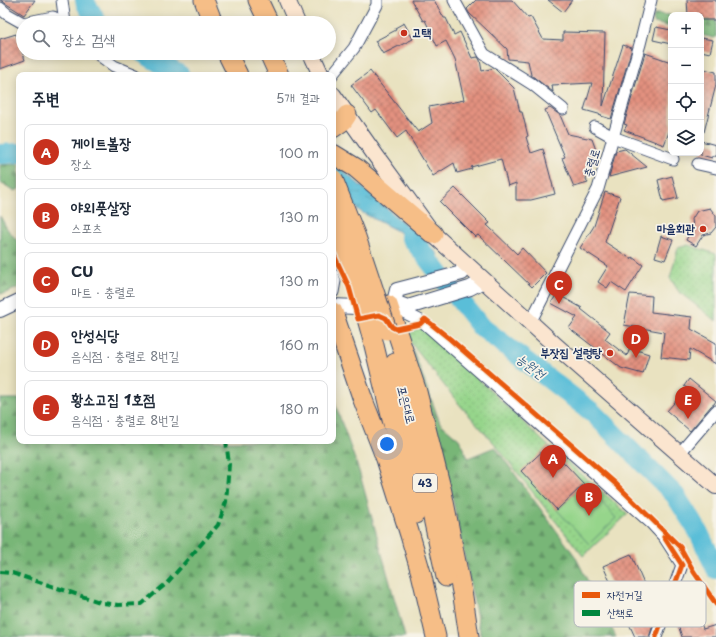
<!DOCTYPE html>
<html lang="ko">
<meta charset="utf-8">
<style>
:root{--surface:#fff;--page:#f6f6f7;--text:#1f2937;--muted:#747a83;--line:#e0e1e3;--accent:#c8321e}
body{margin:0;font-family:"Playpen Sans","Poor Story",sans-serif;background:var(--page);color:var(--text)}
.controls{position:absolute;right:12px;top:12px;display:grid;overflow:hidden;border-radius:8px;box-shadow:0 2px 10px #0003}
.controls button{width:36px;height:36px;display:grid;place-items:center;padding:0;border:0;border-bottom:1px solid var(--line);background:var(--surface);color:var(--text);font:20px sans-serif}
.you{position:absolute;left:387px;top:444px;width:14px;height:14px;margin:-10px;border:3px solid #fff;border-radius:50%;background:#1a73e8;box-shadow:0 0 0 6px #1a73e833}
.badge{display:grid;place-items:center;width:26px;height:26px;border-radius:50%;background:var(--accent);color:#fff;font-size:13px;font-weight:700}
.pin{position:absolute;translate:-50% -33px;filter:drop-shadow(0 1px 2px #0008)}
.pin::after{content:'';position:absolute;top:21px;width:14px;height:12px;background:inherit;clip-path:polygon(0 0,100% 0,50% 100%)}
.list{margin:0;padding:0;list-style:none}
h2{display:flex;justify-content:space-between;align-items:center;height:52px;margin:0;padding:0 16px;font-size:17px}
h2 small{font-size:13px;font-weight:400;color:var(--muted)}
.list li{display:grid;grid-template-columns:26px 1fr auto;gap:12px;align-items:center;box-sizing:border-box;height:56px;margin:0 8px 8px;padding:0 8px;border:1px solid var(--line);border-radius:8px}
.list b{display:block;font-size:15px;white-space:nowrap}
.list p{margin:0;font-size:13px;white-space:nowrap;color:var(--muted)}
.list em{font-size:13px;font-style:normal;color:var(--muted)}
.icon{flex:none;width:22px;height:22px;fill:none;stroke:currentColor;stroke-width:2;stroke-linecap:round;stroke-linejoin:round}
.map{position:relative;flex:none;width:716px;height:637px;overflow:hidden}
.search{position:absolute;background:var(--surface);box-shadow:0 2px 10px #0003;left:16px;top:16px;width:320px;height:44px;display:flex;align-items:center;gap:10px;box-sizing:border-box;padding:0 14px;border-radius:22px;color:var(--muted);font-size:15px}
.panel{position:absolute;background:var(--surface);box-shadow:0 2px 10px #0003;left:16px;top:72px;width:320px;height:372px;border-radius:8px}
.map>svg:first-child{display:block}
.grass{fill:url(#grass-dots);stroke:#588274}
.forest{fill:url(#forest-firs);stroke:#4a726a}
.garden{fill:#96d58b;stroke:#588274}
.water{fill:url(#water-ripples);stroke:#3a769b}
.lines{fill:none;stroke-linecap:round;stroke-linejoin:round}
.river{stroke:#5abed8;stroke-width:20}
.building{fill:url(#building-cross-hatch)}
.minor-casing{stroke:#3a4a6d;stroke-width:13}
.tertiary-casing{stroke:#3a4a6d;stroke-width:16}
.secondary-casing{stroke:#3a4a6d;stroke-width:18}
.trunk-casing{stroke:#3a4a6d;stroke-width:21}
.minor{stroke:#fff;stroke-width:11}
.tertiary{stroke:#fff;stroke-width:14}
.secondary{stroke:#fbe5cf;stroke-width:16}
.trunk{stroke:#f6be87;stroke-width:19}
.trunk-bridge-casing{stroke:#3a4a6d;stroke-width:21;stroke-linecap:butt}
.trunk-bridge{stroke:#f6be87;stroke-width:19}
.quiet{stroke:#00873e;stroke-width:4;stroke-dasharray:8 4;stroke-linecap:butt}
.cycleway-casing{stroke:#f7f3e8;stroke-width:8}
.cycleway{stroke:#e8590c;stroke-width:5}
.poi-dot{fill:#c8321e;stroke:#f7f3e8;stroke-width:1.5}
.labels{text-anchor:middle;stroke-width:3.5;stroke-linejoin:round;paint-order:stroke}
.shield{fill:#f7f3e8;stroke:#5d6a87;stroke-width:1}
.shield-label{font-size:11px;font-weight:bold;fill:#1b2f5e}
.poi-label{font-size:12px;font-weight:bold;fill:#1b2f5e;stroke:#f7f3e8;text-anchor:end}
.street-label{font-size:12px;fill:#1b2f5e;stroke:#f7f3e8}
.water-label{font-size:13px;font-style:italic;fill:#2e5a83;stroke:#f7f3e8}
.key{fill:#f7f3e8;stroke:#b5b8bf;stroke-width:1}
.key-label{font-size:11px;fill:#1b2f5e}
</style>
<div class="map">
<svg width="716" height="637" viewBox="0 0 716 637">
<defs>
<pattern id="grass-dots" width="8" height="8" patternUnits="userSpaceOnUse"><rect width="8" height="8" fill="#96d58b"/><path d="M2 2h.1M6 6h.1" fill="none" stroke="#81b77a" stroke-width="1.8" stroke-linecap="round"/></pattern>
<pattern id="forest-firs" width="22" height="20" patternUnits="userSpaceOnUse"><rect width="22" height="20" fill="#78b677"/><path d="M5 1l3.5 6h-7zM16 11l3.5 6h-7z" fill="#629465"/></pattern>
<pattern id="water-ripples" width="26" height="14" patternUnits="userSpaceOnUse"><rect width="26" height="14" fill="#5abed8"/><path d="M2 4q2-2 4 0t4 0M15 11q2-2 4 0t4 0" fill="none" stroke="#4a9bb2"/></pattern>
<pattern id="building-cross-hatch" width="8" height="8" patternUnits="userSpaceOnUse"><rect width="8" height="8" fill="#e3917f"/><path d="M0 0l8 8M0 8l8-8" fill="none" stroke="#b7776b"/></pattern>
</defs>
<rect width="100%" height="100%" fill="#f7f3e8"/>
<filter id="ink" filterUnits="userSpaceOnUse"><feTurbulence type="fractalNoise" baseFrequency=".025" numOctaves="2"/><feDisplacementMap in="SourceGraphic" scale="8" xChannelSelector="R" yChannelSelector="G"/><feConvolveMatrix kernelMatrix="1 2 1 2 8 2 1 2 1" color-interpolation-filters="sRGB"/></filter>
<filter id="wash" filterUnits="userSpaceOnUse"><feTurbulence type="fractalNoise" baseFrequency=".012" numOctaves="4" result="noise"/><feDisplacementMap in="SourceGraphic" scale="16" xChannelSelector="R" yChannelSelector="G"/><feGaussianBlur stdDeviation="0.9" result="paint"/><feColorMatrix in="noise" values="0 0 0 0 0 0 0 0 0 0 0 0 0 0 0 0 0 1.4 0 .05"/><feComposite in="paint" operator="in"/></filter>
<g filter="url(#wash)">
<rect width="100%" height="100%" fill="#e9e2c0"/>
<g class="grass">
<path d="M688,245L716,254V321L679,292L670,278L678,248Z"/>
<path d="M422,325L545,443L628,514L583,556L494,443L459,404L410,342V333Z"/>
</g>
<g class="forest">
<path d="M655,14L671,15V27L654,23L653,18Z"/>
<path d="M701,20H716V37L714,38L701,35Z"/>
<path d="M19,164V189L15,191L0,183V165Z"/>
<path d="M0,216L8,230L19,243V287L9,292L0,294Z"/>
<path d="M410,347L413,350L440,423L459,439L468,458L495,447L575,556L616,637H481L446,467Z"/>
<path d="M333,398L359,471L405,637H0V399H19V441H333Z"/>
</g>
<path class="garden" d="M585,484L616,518L589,544L557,510Z"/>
<path class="water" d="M333,162L420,237L438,254L417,260L403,234L363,213L333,193Z"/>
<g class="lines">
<g class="river">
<path d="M85,0L86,4L98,23"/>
<path d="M143,53L180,75"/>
<path d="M0,154L19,153"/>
<path d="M410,236L480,326L592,412L675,495L698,531L716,569"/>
</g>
</g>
<g id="blocks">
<g class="building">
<path d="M0,0H35L24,15Z"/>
<path d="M411,0H434L444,18H446L454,35L460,32L472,58L478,57L480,60L482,71L494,68L514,88L520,112H522L528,136L526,137L531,153L543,149L555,194L531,200H516V183L508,186L501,159L471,167L472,169L457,173L454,163L433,176L406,131L397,138L376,110L372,113L351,85L370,71L418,132L432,123L429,107L464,100L455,59L446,41L437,46L425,20L423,21Z"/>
<path d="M476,0H512L528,18L531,17L543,39L563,40V32L605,33L603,106L623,45L632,48L611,119L601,116L602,115L584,110L592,83L552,85L553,92L531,75L528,61L508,59L507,49L469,13L467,9Z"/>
<path d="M548,0H572L563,12Z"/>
<path d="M687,0H716V20H701V15H688Z"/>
<path d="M404,23L413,39L383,54L375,41L396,30L395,28Z"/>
<path d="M656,27L671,30V44L653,40Z"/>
<path d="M16,34L25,60L0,69V39Z"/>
<path d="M701,38L713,40L710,53L701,51Z"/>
<path d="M645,53L671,62V127L664,145L624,130L627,125L624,124Z"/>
<path d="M704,69L716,72V85L704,132L701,131V83Z"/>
<path d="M550,108L560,115L568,134L592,139L596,150L586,179L588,183L574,187L562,158L565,157L545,110Z"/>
<path d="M701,141L716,145V156H712V158L701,155Z"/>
<path d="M625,149L647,167L609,177L616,151Z"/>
<path d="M672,176L678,198L663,201L658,180Z"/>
<path d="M455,188L490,223L487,225L517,254L522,248L546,273L532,287L478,235L475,237L440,202Z"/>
<path d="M605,192L620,197L605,242L631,259L632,257L643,265L626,292L611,282L607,288L598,282L608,266L580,248L594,226Z"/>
<path d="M710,208L716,216V227L711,233L703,235L696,246L686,240L693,227L692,219L697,211Z"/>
<path d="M661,236L673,240L665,260L655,257Z"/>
<path d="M557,294L582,308L581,309L610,332L605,339L627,356L630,348L649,354L643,374L621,368L569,328L577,317L551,303Z"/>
<path d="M630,294L652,296L651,312L692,317L691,329L716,343V364L690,349L689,360L661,357L664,332L624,325Z"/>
<path d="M689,379L716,401L714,404L711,406L690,431L667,411L687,388L684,386Z"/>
<path d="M548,446L584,484L557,510L521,471Z"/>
<path d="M631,554L657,614L649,637H635L603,566Z"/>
<path d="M693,597L703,629L716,625V637H682L673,610L676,602Z"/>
</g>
</g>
</g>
<g filter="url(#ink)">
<use href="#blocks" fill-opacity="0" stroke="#3a4a6d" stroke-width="1"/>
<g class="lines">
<defs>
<g id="minor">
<path d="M62,0L65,23"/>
<path d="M454,0L484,54L532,84L563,109"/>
<path d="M0,8L7,14L23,23"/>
<path d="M23,23L53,17L64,22"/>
<path d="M96,53L114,66L136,75"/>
<path d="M332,75L354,48L377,5V0"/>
<path d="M595,127L613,137L673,159"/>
<path d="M698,164L716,168"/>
<path d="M333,275L335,281L333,292"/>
<path d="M394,307L423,322L651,523L664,537L682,565L656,637"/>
<path d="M530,323L598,189L640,44L651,0"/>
<path d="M679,454L716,411"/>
</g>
<g id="tertiary">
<path d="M394,302L397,290L462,273L464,263"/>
<path d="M333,306L356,307L388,304L394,302L408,307L470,288L483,281"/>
<path d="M0,310L19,301"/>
</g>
<g id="secondary">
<path d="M287,0L297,23"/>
<path d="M311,53L321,75"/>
<path d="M333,95L376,156L433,234L555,345L716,486"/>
</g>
<g id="trunk">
<path d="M204,0L213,23"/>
<path d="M258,0L269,23"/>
<path d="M227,53L238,75"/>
<path d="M269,53L279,75"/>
<path d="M333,128L343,121L347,115"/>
<path d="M333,154L356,168L433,234"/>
<path d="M388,305L417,392L442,492L463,597L469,637"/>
<path d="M333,312L363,400L386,459L410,535L421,573L436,637"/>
<path d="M371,333L415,514"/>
<path d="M395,363L414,432L446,577"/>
</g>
</defs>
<use href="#minor" class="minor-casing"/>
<use href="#tertiary" class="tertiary-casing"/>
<use href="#secondary" class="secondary-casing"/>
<use href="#trunk" class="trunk-casing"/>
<use href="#minor" class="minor"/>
<use href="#tertiary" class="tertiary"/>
<use href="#secondary" class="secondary"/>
<use href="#trunk" class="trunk"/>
<defs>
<g id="trunk-bridge">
<path d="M333,179L356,237L387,330"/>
<path d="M333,213L355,276L371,333"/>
</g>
</defs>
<use href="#trunk-bridge" class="trunk-bridge-casing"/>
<use href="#trunk-bridge" class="trunk-bridge"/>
<path class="quiet" d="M0,572L12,573L103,603L118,605L142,604L167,583L218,525L226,502L229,464L226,441"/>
<defs>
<g id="cycleway">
<path d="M333,253L349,287L358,319L379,315L386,318L392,327L396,329L420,324L425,319L450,339L616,484L680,547L694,572L716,604"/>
<path d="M656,637L682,565L664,537"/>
</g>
</defs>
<use href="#cycleway" class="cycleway-casing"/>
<use href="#cycleway" class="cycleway"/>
</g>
</g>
<g class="poi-dot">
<circle cx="404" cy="33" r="4"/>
<circle cx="703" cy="229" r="4"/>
<circle cx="610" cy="353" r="4"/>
</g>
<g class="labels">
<rect class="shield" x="413" y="474" width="24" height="18" rx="3"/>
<g class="shield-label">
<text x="425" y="487">43</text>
</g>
<g class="poi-label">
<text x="412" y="37" text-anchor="start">고택</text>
<text x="695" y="233">마을회관</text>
<text x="602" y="357">부잣집 설렁탕</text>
</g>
<g class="street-label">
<text transform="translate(592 163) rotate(-73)" y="4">충렬로</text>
<text transform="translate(406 405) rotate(75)" y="4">포은대로</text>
</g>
<g class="water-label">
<text transform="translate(531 366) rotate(37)" y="5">능원천</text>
</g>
</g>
<rect x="574" y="581" width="132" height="46" rx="6" class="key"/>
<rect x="582" y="592" width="18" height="6" fill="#e8590c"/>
<rect x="582" y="610" width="18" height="6" fill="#00873e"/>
<g class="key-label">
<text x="607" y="599">자전거길</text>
<text x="607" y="617">산책로</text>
</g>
</svg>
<div class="controls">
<button>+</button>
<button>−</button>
<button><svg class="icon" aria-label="locate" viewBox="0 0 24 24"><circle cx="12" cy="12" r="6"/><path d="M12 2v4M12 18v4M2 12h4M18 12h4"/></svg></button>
<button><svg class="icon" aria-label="layers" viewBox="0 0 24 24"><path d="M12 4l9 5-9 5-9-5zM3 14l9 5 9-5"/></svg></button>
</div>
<div class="you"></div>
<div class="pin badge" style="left:553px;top:478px">A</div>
<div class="pin badge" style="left:589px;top:516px">B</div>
<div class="pin badge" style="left:559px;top:304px">C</div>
<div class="pin badge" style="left:636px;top:358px">D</div>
<div class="pin badge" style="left:688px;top:419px">E</div>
<div class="search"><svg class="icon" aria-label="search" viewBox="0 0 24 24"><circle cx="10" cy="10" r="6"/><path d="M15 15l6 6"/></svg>장소 검색</div>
<section class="panel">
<h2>주변<small>5개 결과</small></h2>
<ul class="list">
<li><span class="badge">A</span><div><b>게이트볼장</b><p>장소</p></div><em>100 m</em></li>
<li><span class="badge">B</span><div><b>야외풋살장</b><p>스포츠</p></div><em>130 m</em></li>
<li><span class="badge">C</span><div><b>CU</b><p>마트 · 충렬로</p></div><em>130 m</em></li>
<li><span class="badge">D</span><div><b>안성식당</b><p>음식점 · 충렬로 8번길</p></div><em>160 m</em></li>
<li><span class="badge">E</span><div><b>황소고집 1호점</b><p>음식점 · 충렬로 8번길</p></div><em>180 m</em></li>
</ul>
</section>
</div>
